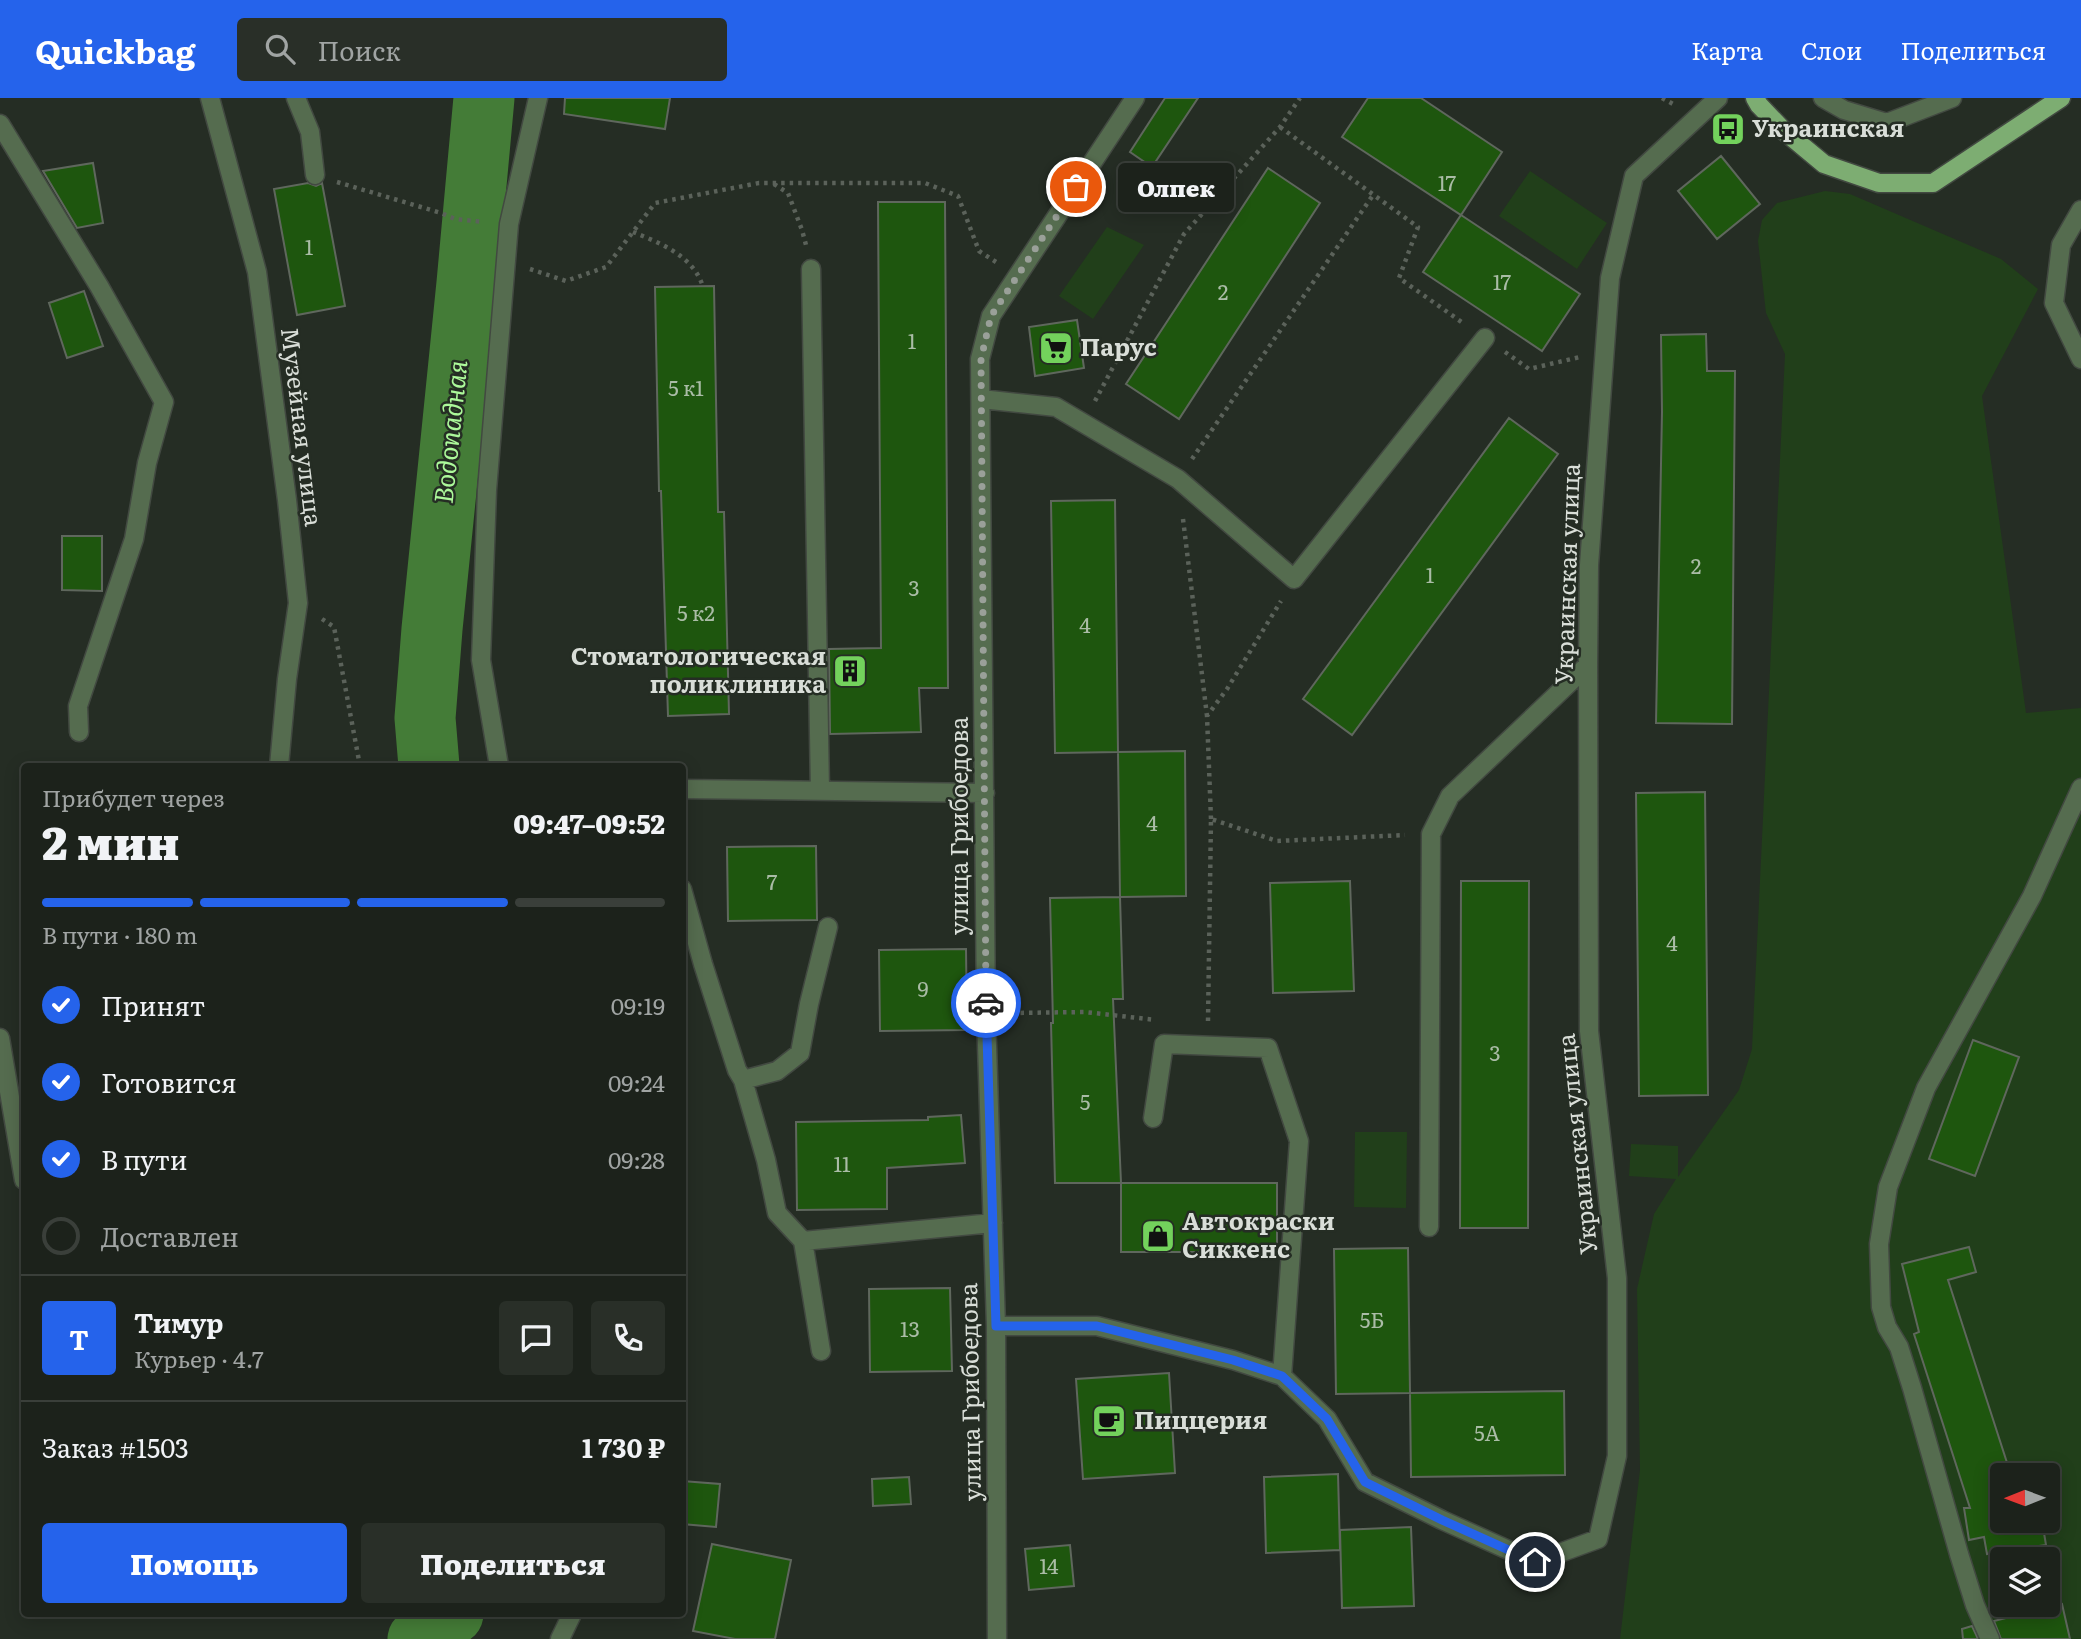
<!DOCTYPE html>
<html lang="ru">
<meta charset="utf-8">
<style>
:root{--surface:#1c221b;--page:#292f28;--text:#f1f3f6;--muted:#a0a4a3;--line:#3a3f3a;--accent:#2563eb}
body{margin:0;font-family:Literata,serif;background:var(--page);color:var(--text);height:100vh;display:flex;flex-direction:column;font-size:26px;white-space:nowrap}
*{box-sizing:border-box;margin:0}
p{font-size:23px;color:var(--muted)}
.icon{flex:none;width:38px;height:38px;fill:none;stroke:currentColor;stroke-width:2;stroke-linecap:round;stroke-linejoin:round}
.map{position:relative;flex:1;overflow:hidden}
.sheet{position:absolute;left:21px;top:665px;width:665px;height:854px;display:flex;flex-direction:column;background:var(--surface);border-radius:7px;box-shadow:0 4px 18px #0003,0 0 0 2px var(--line)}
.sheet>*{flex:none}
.needle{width:46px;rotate:269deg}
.buttons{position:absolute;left:1990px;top:1365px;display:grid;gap:14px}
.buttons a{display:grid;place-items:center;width:70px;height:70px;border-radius:7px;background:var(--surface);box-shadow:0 4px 18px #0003,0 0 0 2px var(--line);font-size:35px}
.pin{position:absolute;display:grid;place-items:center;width:60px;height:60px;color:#fff;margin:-30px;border:4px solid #fff;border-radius:50%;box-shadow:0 2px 7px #0007}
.courier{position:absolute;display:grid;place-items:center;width:70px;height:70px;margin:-35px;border:5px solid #2563eb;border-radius:50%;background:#fff;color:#222;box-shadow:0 2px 9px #0007}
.bubble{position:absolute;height:49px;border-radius:7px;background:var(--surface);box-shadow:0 4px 18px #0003,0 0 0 2px var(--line);font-size:23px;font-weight:800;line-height:49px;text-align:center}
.summary em{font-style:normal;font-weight:800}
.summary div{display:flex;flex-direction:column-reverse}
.summary{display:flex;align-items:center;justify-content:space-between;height:119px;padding:0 21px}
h1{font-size:46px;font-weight:800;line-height:52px}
.bar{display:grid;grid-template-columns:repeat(4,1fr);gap:10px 7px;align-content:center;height:84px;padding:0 21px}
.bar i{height:9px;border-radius:5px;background:var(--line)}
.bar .on{background:var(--accent)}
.bar p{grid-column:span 4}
.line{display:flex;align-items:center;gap:18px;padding:0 21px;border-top:2px solid var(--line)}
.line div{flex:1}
.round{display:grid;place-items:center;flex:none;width:74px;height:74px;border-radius:7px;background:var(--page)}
ol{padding:0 21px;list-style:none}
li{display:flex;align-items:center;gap:21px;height:77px}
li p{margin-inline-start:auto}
li .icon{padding:7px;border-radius:50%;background:var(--accent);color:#fff;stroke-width:4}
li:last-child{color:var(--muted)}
li i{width:38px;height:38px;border:4px solid var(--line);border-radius:50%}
.button{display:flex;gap:14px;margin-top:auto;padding:14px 21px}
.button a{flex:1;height:80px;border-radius:7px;background:var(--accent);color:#fff;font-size:28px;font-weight:800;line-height:80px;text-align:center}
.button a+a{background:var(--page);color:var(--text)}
header{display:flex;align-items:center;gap:42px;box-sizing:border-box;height:98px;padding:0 35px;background:var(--accent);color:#fff}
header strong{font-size:33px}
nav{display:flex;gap:38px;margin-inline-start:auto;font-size:24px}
.search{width:490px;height:63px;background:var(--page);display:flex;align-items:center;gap:18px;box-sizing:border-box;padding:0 24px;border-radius:7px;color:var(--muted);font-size:26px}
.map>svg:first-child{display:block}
</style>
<header>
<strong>Quickbag</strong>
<div class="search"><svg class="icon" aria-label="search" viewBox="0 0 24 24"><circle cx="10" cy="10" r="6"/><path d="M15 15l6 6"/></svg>Поиск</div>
<nav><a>Карта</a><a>Слои</a><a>Поделиться</a></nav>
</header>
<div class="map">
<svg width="2081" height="1541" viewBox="0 0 2081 1541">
<rect width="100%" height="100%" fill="#252d24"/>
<path fill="#213f1a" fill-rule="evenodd" d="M1530,73L1607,125L1577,171L1499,118Z
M1825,93L1850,96L2001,161L2038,191L1982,298L2026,615L2081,610V1541H2070L2062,1507L1996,1523L2001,1541H1620L1640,1372L1637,1191L1654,1116L1676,1081L1629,1078L1631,1046L1678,1048V1079L1739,992L1752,951L1785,256L1766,215L1758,143L1762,122L1777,105ZM1973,942L2019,959L1974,1078L1929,1061ZM1969,1149L1976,1174L1908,1192L1902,1166ZM1960,1222L2010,1374L1964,1389ZM2002,1377H2048V1423H2042L2046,1447L1987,1456L1984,1439L1969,1441L1964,1411L2002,1404ZM2002,1461H2048V1507H2002Z
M1107,129L1144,147L1093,221L1059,198Z
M1355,1034H1407L1406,1110L1354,1109Z"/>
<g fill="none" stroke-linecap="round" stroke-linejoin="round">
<path stroke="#447c37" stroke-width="61" d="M429,668L425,620L432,531L467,185L484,0
M418,1541L453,1516"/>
</g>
<path fill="#1e560e" stroke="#5f675d" stroke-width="2" d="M565,0H670L665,31L564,16Z
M1165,0H1198L1152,69L1130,54Z
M1368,0H1421L1502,54L1461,117L1342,39Z
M1721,58L1760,106L1717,141L1678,93Z
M93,65L103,125L77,130L43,73Z
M1268,70L1320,105L1179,321L1126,286Z
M308,85L316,88L322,85L345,208L297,217L274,91Z
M878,104H945L948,590H919L921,634L830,636L829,551L881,550Z
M1461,117L1580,196L1542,253L1423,174Z
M714,188L718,414H724L729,616L668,618L661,393H659L655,189Z
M84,193L103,248L67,260L49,205Z
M1077,222L1084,270L1035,278L1029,229Z
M1706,236L1707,273H1735L1732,626L1656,625L1662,314L1661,237Z
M1509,320L1558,356L1352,637L1303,601Z
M1115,402L1118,654L1055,655L1051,403Z
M62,438H102V493L62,492Z
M1185,653L1186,798L1120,799L1118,654Z
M1705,694L1708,997L1639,998L1636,695Z
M816,748L817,822L728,823L727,749Z
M1350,783L1354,893L1273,895L1270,785Z
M1461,783H1529L1528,1130H1460Z
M1120,799L1123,901H1113L1121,1085H1055L1051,925H1053L1050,800Z
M966,851L967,932L880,933L879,852Z
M1973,942L2019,959L1975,1078L1929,1061Z
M961,1017L965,1065L887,1070V1111L797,1112L796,1024L928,1022V1019Z
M1121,1085H1277V1154H1121Z
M1969,1149L1976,1174L1948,1182L2010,1374L2002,1377V1423H2042L2046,1447L1987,1456L1984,1439L1969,1442L1964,1410H1970L1914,1236L1919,1234L1902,1166Z
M1408,1150L1410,1295L1336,1296L1334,1151Z
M950,1190L952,1273L870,1274L869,1191Z
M1169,1275L1175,1375L1083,1381L1076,1281Z
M1564,1293L1565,1377L1411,1379L1410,1295Z
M1338,1376L1340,1452L1266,1455L1264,1379Z
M909,1379L911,1406L873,1408L872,1381Z
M682,1383L720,1386L716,1429L682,1426Z
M1411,1429L1414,1508L1342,1510L1340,1432Z
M712,1446L791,1462L775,1541H735L693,1533Z
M1070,1447L1074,1488L1029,1492L1025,1451Z
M2062,1506L2070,1541H2001L1994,1523Z
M1972,1528L1978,1541H1963L1962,1531Z"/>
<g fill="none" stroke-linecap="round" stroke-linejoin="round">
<g stroke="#424941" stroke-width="21">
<path id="minor" d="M210,0L257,174L287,402L298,505L287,581L279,668
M296,0L310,34L315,77
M1823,0L1844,12L1887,25L1952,0
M0,26L99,188L164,304L147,365L134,441L78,608L79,634
M2081,112L2061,147L2054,205L2081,261
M811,171L820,693
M981,301L1056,309L1178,381L1294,481L1485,240
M499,668L481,562L487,392L509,126L538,0
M682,691L985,695
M682,791L703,866L737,972L743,982L766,1062L777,1115L803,1143L821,1253
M0,940L24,1082
M743,982L777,973L800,955L809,906L828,829
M1153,1020L1164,946L1268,950L1299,1043L1282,1278
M1429,1129L1431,736L1450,698L1588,567
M803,1143L993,1125
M996,1228H1097L1233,1262L1282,1278L1327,1321L1365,1384L1442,1422L1535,1464L1598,1441L1617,1358V1180L1589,933L1588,567L1589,467L1610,180L1634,78L1718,0
M560,1541L572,1516
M997,1541L996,1228L986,916L980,261L991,218L1135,0
M1990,1541L1975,1507L1959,1456L1912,1290L1899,1249L1887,1229L1881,1209L1879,1146L1888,1089L1926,990L2032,798L2081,690"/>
</g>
<g stroke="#424941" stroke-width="21">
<path id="major" d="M1755,0L1759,7L1783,32L1824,66L1879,85H1933L2061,0"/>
</g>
<path stroke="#5b625a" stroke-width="4.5" stroke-dasharray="3.5 5" stroke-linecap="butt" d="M1662,0L1673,6
M1280,29L1418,129L1399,180L1463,225
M337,84L441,115L455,121L484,124
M774,86L788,95L802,132L806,147
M633,134C660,145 694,158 703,189
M530,171L566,183L606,169L655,105L759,85H925L958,98L979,153L996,164
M1505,254L1529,271L1580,259
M1095,303L1184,136L1280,29L1300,0
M1192,361L1373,97
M1183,421L1207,618
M322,521L334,529L360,668
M1211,721L1207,618L1227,591L1281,503
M1012,915L1085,914L1156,922
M1208,923L1211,721L1277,743L1405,737"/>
<use href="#minor" stroke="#556c4f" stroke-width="18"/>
<use href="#major" stroke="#7dad72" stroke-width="18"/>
</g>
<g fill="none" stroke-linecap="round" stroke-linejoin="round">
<path stroke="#9aa099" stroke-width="7" stroke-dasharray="0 12.6" d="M986,905L981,261L991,218L1076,89"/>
<path stroke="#2563eb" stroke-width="9" d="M986,905L996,1228H1097L1233,1262L1282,1278L1327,1321L1365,1384L1442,1422L1535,1464"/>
</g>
<defs>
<g id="bus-square" transform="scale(1.75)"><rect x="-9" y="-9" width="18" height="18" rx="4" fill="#73d25c" stroke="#252d24"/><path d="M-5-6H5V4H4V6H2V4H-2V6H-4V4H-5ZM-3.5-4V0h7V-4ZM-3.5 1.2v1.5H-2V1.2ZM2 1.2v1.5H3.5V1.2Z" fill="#111"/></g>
<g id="supermarket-square" transform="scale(1.75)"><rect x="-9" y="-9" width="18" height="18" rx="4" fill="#73d25c" stroke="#252d24"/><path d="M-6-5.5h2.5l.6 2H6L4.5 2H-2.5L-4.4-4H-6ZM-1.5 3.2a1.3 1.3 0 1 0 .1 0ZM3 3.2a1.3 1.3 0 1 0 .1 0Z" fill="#111"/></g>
<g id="building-square" transform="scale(1.75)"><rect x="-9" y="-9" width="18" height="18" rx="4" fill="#73d25c" stroke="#252d24"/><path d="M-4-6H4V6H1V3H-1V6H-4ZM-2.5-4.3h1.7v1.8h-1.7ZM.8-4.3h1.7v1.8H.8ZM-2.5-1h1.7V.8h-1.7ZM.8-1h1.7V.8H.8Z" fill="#111"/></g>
<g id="shop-square" transform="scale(1.75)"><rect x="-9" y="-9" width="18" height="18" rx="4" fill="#73d25c" stroke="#252d24"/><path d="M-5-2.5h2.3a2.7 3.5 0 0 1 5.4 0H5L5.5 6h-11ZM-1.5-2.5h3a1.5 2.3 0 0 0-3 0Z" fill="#111"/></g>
<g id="cafe-square" transform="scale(1.75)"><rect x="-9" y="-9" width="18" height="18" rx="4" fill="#73d25c" stroke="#252d24"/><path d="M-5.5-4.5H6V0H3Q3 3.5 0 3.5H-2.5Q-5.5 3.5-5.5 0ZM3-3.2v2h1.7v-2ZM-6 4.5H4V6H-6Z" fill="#111"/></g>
</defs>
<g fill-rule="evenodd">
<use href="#bus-square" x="1728" y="31"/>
<use href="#supermarket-square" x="1056" y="250"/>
<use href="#building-square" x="850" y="573"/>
<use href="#shop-square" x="1158" y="1138"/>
<use href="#cafe-square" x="1109" y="1323"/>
</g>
<g text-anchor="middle" stroke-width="5" stroke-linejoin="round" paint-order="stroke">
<g font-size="21" fill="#aabca6">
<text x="1447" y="93">17</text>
<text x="309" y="157">1</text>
<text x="1502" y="192">17</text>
<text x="1223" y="202">2</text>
<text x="912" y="251">1</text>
<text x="686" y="298">5 к1</text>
<text x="1696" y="476">2</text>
<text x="1430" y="485">1</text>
<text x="914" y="498">3</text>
<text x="696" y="523">5 к2</text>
<text x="1085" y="535">4</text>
<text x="1152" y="733">4</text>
<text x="772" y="792">7</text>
<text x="1672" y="853">4</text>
<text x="923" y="899">9</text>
<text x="1495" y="963">3</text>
<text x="1085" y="1012">5</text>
<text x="842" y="1074">11</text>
<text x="1372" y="1230">5Б</text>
<text x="910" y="1239">13</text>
<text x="1487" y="1343">5А</text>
<text x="1049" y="1476">14</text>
</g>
<g font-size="24" font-weight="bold" fill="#d9ded8" stroke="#252d24" text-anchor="start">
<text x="1752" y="39">Украинская</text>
<text x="1080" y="258">Парус</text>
<text x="826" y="567" text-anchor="end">Стоматологическая<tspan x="826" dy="28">поликлиника</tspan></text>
<text x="1182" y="1132">Автокраски<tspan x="1182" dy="28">Сиккенс</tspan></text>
<text x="1134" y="1331">Пиццерия</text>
</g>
<g font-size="24" fill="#d9ded8" stroke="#252d24">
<text transform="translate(301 329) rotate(83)" y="8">Музейная улица</text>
<text transform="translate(1568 476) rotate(-88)" y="8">Украинская улица</text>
<text transform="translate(960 728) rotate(-90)" y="8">улица Грибоедова</text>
<text transform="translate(1578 1046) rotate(-96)" y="8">Украинская улица</text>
<text transform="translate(971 1294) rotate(-91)" y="8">улица Грибоедова</text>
</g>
<g font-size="26" font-style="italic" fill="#acf99a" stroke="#252d24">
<text transform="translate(451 334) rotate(-84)" y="9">Водопадная</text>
</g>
</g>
</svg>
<div class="buttons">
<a><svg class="needle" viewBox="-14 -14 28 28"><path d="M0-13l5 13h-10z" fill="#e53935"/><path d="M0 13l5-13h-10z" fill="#a0a4a3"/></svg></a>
<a><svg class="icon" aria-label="layers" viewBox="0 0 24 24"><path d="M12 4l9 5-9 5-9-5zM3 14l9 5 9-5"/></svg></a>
</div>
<div class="pin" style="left:1076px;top:89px;background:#ea580c"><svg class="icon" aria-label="bag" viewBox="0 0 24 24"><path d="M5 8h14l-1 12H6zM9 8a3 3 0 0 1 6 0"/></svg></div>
<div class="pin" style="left:1535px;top:1464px;background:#1f2937"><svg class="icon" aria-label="home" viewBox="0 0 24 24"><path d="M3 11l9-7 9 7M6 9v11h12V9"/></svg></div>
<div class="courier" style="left:986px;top:905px"><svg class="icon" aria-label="car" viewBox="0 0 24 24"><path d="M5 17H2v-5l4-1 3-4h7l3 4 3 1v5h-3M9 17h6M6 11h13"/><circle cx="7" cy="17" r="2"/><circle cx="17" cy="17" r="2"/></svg></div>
<div class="bubble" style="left:1118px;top:65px;width:116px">Олпек</div>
<section class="sheet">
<div class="summary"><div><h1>2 мин</h1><p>Прибудет через</p></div><em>09:47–09:52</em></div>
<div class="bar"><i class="on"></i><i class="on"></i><i class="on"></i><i></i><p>В пути · 180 m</p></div>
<ol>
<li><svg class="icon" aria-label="check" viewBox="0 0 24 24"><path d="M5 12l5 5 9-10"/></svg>Принят<p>09:19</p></li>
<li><svg class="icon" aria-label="check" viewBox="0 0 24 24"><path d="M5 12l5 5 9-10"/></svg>Готовится<p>09:24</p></li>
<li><svg class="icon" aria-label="check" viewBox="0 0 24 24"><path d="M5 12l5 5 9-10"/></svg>В пути<p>09:28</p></li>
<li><i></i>Доставлен</li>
</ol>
<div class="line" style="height:126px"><b class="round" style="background:var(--accent);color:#fff">Т</b><div><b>Тимур</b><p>Курьер · 4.7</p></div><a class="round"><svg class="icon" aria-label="chat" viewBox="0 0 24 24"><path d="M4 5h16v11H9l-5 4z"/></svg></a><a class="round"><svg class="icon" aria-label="phone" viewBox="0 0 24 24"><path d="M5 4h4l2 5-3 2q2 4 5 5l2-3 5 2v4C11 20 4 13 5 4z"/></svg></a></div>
<div class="line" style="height:91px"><div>Заказ #1503</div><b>1 730 ₽</b></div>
<div class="button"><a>Помощь</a><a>Поделиться</a></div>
</section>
</div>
